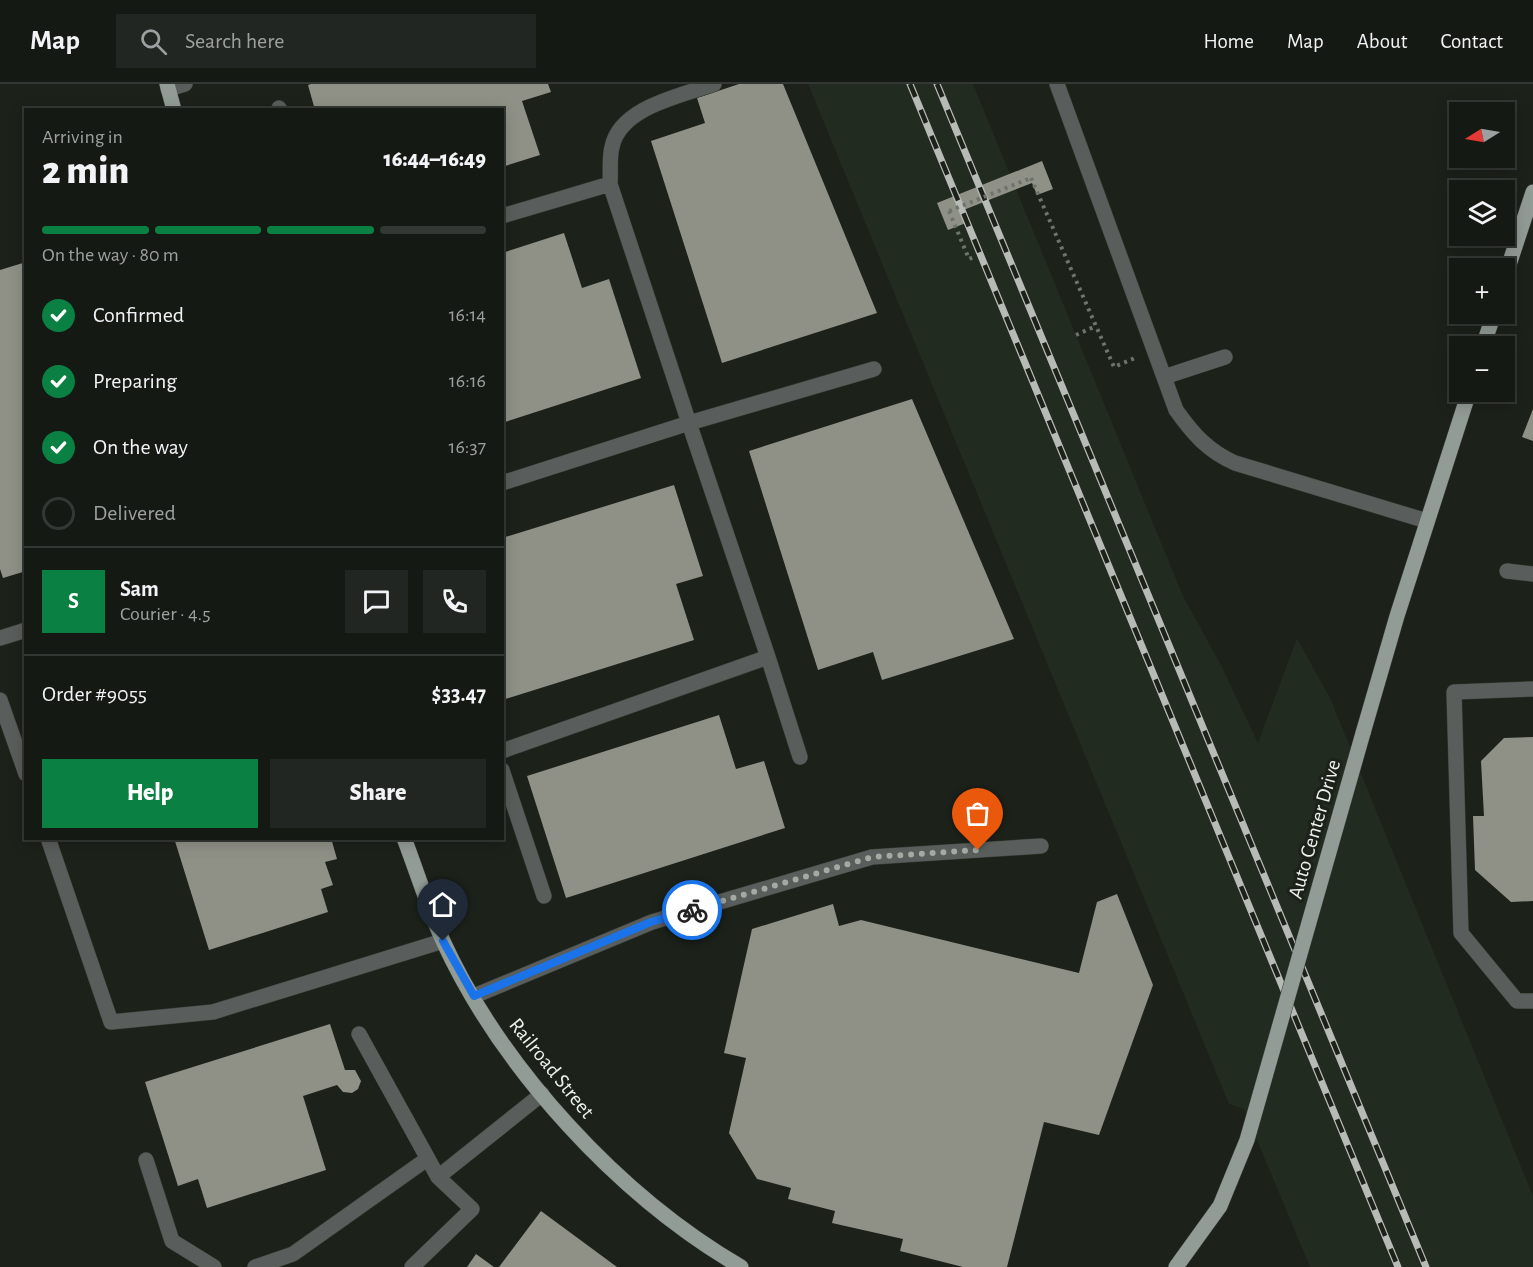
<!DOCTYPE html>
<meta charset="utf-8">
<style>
:root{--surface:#151914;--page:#222622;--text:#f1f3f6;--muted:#9da0a0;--line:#343834;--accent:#0b8043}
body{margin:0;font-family:"Alegreya Sans",sans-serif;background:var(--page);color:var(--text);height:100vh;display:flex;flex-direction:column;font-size:22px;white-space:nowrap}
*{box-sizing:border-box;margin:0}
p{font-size:20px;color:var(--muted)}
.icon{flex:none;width:33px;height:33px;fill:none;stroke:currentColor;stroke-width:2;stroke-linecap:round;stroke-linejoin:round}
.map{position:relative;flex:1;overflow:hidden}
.sheet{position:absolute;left:24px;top:24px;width:480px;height:732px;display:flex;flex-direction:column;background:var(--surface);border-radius:0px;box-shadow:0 3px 15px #0003,0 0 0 2px var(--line)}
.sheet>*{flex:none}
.needle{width:39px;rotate:259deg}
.tools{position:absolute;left:1449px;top:18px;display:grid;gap:12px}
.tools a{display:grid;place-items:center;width:66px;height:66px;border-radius:0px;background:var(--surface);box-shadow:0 3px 15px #0003,0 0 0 2px var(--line);font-size:30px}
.pin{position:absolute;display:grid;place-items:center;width:51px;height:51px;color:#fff;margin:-62px -26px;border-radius:50% 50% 50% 0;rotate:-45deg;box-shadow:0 0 6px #0007}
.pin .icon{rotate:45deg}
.courier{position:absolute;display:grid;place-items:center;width:60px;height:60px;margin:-30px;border:4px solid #1a73e8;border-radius:50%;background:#fff;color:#222;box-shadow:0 2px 8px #0007}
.overview em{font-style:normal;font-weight:800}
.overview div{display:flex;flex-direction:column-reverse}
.overview{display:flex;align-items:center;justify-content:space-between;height:102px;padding:0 18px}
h1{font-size:39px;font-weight:800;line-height:45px}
.bar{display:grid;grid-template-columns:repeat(4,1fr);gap:9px 6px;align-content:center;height:72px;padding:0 18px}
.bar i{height:8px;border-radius:4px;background:var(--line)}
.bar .active{background:var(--accent)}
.bar p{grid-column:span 4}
.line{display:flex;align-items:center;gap:15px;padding:0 18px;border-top:2px solid var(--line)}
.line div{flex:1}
.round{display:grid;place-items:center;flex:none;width:63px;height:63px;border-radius:0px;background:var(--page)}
ol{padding:0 18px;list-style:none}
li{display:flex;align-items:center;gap:18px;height:66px}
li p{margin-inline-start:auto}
li .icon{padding:6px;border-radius:50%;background:var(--accent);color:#fff;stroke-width:4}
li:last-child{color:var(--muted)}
li i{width:33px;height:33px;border:3px solid var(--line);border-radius:50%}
.action{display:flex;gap:12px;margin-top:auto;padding:12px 18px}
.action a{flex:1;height:69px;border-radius:0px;background:var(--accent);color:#fff;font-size:24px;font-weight:800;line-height:69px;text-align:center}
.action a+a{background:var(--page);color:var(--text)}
header{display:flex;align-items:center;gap:36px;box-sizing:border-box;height:84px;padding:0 30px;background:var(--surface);border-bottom:2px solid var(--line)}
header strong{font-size:28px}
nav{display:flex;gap:33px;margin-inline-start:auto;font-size:21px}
.search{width:420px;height:54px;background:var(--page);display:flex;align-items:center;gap:15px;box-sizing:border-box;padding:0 21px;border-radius:0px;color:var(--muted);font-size:22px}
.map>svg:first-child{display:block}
</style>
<header>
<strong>Map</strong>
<div class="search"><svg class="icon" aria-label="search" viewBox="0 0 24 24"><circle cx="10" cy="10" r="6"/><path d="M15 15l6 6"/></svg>Search here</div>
<nav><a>Home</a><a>Map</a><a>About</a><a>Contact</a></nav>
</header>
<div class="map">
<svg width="1533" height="1183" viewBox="0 0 1533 1183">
<rect width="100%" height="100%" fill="#1c211a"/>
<path fill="#222b1f" d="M808,0H973L1183,512L1221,581L1258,659L1297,554L1331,616L1533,1112V1183H1310L1244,1025L1229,1020Z"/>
<path fill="#909186" d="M311,0H548L551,8L522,17L540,71L502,83V26H315L308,1Z
M739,0H783L877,229L722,279L651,57L705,39L697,14Z
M1042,77L1053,105L1037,111L1032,99L961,127L966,139L948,146L937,119Z
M564,149L582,204L609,195L641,294L502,339V169Z
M26,178V487L3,494L0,485V186Z
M912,315L1014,555L882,596L873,568L818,586L749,367Z
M1533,325V357L1522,353Z
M674,401L703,492L676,500L694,556L502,616V454Z
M719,631L736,685L764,677L785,744L566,814L527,692Z
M1533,653V817L1511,818L1475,786L1473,732H1484L1481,677L1504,654Z
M174,754H331L337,775L325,778L333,801L321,805L328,828L209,866Z
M1117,810L1153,901L1099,1051L1044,1038L1007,1183H963L900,1167L903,1155L832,1139L835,1127L788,1115L791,1104L757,1095L729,1049L746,974L724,969L752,845L833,820L839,842L861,836L1079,889L1097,818Z
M330,940L345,986H355L361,997L358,1005L352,1009L343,1008L337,1001L303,1012L326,1086L207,1124L198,1095L178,1102L145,998Z
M541,1127L617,1183H499Z
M476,1170L494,1183H467Z"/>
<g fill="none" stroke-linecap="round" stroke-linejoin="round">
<g stroke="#393e38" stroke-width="16">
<path id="minor" d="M1057,0L1176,326C1193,350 1208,367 1235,379L1427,437
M168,5L185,0
M279,24L280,26
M610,100C611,88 609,74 612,63C620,23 681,12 714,0
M502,132L610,100L689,339L502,399
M1164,293L1225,273
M1507,487L1533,490
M0,554L26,546
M768,573L800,673
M1533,605L1454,608L1461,849L1517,917H1533
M0,616L26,690
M502,667L768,573L689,339L874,285
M502,686L544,812
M48,754L111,938L213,928L443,857
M474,912L652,838L872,773L1041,762
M359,950L438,1093L472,1125L412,1183
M146,1076L172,1157L214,1183
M438,1093L542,1010
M255,1183L293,1170L427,1075"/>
</g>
<g stroke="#393e38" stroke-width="16">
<path id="major" d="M167,0L174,26
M1504,196L1533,108
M1483,262L1494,230
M1363,649L1397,532L1469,308
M404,754C417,788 428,824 443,857C502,985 619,1112 741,1183
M1176,1183L1220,1122"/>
</g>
<path stroke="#6e736d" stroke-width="4" stroke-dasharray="3 4.5" stroke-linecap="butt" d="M1031,94L1114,283L1135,274
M949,127L969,175L976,172
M1076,251L1096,242"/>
<use href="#minor" stroke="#595d5b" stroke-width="15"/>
<use href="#major" stroke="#929c97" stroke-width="15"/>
<g stroke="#b7bbb5" stroke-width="7">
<path id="rail" d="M910,0L1398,1183
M937,0L1426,1183"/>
</g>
<use href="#rail" stroke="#1c211a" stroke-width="4.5" stroke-dasharray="14" stroke-linecap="butt"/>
<g stroke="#393e38" stroke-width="16" stroke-linecap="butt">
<path id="major-bridge" d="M1220,1122L1247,1056L1363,649"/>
</g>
<path stroke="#6e736d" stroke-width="4" stroke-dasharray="3 4.5" stroke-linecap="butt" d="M949,127L1031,94"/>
<use href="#major-bridge" stroke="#929c97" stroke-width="15"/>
</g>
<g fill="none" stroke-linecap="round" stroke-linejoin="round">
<path stroke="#a4a9a3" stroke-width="6" stroke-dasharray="0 10.8" d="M692,826L872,773L978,766"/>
<path stroke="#1a73e8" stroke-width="8" d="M443,857L474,912L651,838L692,826"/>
</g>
<g text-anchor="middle" stroke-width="6" stroke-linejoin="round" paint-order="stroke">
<g font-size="21" fill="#eef2ed" stroke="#1c211a">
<text transform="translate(1314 745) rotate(-74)" y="7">Auto Center Drive</text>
<text transform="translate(552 984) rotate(51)" y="7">Railroad Street</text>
</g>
</g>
</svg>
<div class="tools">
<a><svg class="needle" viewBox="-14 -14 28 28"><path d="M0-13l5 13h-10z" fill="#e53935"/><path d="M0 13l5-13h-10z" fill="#9da0a0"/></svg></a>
<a><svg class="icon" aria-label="layers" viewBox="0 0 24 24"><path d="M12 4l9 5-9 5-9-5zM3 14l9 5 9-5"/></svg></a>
<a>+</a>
<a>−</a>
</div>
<div class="pin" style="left:978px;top:766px;background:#ea580c"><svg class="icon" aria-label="bag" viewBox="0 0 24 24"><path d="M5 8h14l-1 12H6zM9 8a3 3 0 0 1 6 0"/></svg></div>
<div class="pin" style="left:443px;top:857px;background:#1f2937"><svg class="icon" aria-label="home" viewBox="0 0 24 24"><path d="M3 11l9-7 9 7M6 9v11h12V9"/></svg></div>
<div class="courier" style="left:692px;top:826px"><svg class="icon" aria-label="bike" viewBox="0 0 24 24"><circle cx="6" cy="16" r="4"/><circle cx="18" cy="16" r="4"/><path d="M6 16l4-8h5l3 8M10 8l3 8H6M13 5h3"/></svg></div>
<section class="sheet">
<div class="overview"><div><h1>2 min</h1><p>Arriving in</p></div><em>16:44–16:49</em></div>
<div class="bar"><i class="active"></i><i class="active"></i><i class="active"></i><i></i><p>On the way · 80 m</p></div>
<ol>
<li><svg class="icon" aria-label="check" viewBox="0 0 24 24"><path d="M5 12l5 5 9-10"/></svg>Confirmed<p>16:14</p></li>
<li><svg class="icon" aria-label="check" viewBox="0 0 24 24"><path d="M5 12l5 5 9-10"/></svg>Preparing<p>16:16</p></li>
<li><svg class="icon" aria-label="check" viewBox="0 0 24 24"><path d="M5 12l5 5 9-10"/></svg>On the way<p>16:37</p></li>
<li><i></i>Delivered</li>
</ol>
<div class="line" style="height:108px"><b class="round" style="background:var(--accent);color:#fff">S</b><div><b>Sam</b><p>Courier · 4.5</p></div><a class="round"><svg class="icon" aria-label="chat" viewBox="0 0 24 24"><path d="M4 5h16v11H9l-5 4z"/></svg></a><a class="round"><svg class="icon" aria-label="phone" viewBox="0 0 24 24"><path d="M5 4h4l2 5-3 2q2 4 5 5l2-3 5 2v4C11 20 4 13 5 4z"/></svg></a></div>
<div class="line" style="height:78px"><div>Order #9055</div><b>$33.47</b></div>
<div class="action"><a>Help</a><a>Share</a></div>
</section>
</div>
